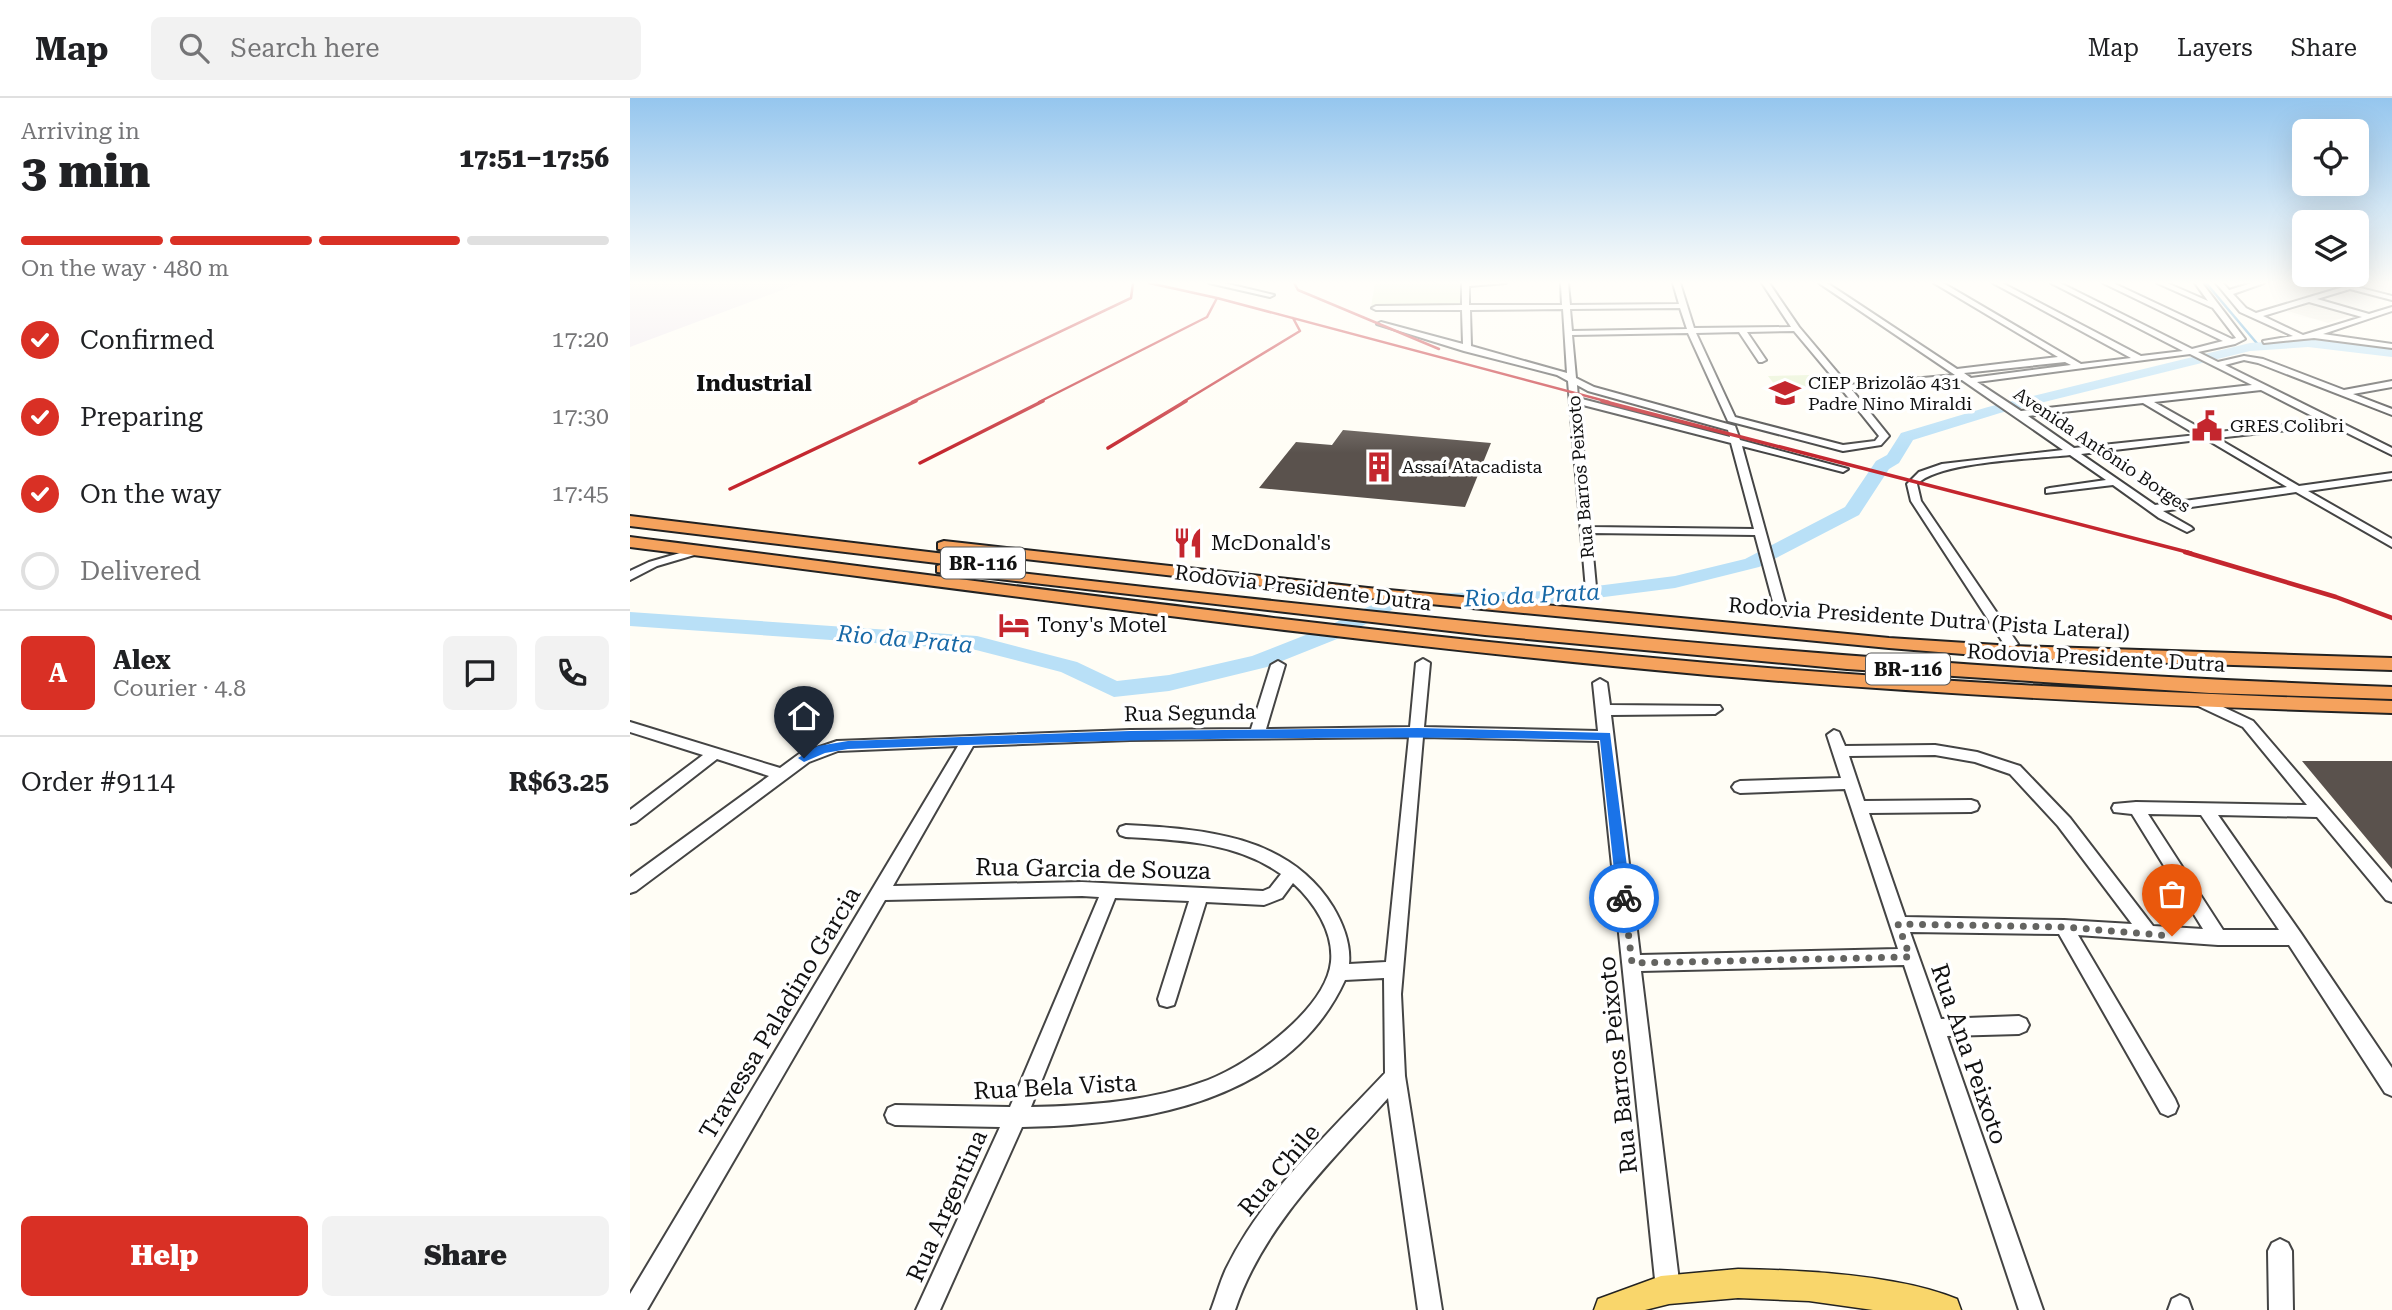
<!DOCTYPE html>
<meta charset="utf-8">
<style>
:root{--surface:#fff;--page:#f2f2f2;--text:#202124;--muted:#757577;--line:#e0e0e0;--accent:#d93025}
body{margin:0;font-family:"Roboto Serif",serif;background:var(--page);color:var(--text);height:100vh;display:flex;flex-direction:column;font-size:26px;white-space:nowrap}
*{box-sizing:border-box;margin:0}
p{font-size:23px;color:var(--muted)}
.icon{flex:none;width:38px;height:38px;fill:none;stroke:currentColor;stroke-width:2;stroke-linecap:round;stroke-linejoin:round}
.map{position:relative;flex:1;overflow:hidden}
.side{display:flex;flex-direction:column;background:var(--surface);width:630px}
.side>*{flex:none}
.controls{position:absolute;left:1662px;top:21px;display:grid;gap:14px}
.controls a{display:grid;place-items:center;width:77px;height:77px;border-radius:10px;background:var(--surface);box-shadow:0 7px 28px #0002;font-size:35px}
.pin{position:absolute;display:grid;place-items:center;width:60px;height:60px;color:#fff;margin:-72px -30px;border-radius:50% 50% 50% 0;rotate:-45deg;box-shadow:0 0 7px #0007}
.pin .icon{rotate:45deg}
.courier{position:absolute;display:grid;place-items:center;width:70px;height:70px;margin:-35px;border:5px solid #1a73e8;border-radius:50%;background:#fff;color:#222;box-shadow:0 2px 9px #0007}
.overview em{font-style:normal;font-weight:800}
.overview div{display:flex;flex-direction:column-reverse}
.overview{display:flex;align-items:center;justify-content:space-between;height:119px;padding:0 21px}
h1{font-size:46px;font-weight:800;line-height:52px}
.bar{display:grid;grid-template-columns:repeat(4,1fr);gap:10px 7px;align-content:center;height:84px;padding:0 21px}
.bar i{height:9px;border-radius:5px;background:var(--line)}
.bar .active{background:var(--accent)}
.bar p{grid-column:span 4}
.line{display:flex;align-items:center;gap:18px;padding:0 21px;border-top:2px solid var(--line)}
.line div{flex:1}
.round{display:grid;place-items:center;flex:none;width:74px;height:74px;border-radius:10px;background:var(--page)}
ol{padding:0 21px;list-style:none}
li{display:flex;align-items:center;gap:21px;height:77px}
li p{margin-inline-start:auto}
li .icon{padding:7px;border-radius:50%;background:var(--accent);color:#fff;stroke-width:4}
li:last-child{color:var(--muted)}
li i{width:38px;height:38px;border:4px solid var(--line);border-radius:50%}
.primary-button{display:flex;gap:14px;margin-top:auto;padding:14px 21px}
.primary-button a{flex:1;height:80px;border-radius:10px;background:var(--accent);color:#fff;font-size:28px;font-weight:800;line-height:80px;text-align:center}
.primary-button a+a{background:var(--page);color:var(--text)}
header{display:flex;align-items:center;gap:42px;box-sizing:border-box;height:98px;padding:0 35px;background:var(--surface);border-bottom:2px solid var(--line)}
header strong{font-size:33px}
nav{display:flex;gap:38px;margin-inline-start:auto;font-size:24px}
.search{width:490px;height:63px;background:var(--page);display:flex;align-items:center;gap:18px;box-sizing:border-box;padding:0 24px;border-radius:10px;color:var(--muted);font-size:26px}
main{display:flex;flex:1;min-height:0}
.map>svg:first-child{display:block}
</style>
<header>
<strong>Map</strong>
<div class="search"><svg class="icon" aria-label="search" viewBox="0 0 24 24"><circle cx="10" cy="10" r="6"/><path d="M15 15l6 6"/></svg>Search here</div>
<nav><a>Map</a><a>Layers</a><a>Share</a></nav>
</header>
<main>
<section class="side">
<div class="overview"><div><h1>3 min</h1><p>Arriving in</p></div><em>17:51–17:56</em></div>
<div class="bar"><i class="active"></i><i class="active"></i><i class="active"></i><i></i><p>On the way · 480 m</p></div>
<ol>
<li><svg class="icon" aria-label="check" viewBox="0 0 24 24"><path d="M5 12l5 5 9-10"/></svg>Confirmed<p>17:20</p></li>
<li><svg class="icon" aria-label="check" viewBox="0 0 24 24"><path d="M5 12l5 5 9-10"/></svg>Preparing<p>17:30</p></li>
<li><svg class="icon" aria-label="check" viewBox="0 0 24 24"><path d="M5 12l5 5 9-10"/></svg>On the way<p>17:45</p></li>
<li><i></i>Delivered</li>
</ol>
<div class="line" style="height:126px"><b class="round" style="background:var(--accent);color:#fff">A</b><div><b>Alex</b><p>Courier · 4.8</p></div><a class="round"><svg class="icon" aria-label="chat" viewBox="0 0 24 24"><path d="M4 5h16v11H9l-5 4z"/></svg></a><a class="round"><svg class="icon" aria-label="phone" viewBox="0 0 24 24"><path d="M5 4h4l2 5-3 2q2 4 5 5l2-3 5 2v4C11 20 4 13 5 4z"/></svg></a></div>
<div class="line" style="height:91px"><div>Order #9114</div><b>R$63.25</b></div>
<div class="primary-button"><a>Help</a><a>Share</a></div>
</section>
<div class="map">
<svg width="1762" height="1212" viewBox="0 0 1762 1212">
<rect width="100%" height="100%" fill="#fffdf5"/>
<path fill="#eee6ef" d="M0,185H171L0,249Z"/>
<path fill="#e6f2cf" d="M745,185H831L832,208L741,209Z
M1180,277L1190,289L1148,291L1138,278Z"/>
<path fill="#f1ede2" d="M1682,204L1724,216L1698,225L1654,212Z"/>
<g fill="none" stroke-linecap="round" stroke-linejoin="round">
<path stroke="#3f96cf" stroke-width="2.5" d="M1576,185L1630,249"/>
<path fill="#b9e0f7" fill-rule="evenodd" d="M1678,241L1762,251V259L1678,249L1620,253L1370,315L1283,342L1269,365L1259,371L1229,417L1129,469L1045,490L927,505L769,508L712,539L637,569L539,593L484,599L431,574L346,552L0,528V514L347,538L447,564L487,583L539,577L622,558L696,529L765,496L927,493L1045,478L1115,461L1215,409L1246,363L1257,357L1271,335L1358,309L1620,245Z"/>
</g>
<path fill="#5a524d" d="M713,332L861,345L835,409L629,390L666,344L702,347Z
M1672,663H1762V771Z"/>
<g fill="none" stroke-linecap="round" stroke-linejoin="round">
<g stroke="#444" stroke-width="4">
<path id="minor" d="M579,185H594L644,197L640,199Z
M832,185H876L839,188V207H932L931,185H938L940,207L1049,206L1043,185H1050L1064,230L1161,229L1132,185H1139L1169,229L1218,287L1325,277L1189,185H1197L1327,271L1428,259L1304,185H1313L1451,266L1501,260L1363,185H1372L1511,258L1553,253L1421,185H1430L1562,251L1593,243L1473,185H1483L1602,241L1606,240L1583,210L1527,185H1537L1578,203L1565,185H1572L1615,241L1605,246L1568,254L1588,264L1614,258L1633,261L1714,292L1762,283V289L1723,296L1762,311V317L1628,265L1614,262L1595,267L1762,350V357L1701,327L1587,340L1669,388L1762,375V381L1678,393L1762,441V449L1666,394L1533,413L1561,429L1563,431L1557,434L1529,420L1483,387L1416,395V391L1420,390L1476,382L1440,357C1405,361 1310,363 1287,386L1291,403L1388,546L1381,550L1376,549L1281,403L1277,386L1289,374L1312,366L1433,352L1332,282L1222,292L1259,338L1251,347L1213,353L1098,323L1058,235L942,237L946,280L964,289L1105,328L1110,342L1218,371L1213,374L1112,348L1158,515L1156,518H1148L1146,515L1125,437L961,435L966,489L960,493L956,492L938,283L927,277L834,253L747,226L751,224L833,246L832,212H746L742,210L746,208L832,207ZM1050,210L1057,231L942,233L940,211ZM933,211L937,275L841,248L840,212ZM1164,233L1210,288V292L1213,293L1249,338L1245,343L1213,347L1105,319L1066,235L1109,234L1129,264H1132L1136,262L1117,234ZM1560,256L1622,287L1391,313L1347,284ZM1435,264L1441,267L1341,280L1334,275ZM947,287L958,293L1098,332L1100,339L948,300ZM1631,292L1692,323L1579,335L1524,304ZM1513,305L1567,337L1444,350L1398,318ZM949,306L1101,345L1124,431L960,429ZM1576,341L1657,389L1525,407L1451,356Z
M1586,185H1593L1599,192L1622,185H1634L1603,196L1616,210L1626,215L1713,189L1709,187L1711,185L1762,198V202L1720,191L1687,201L1739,216L1762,209V213L1693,236L1762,246V250L1684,240L1634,245L1633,243L1663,238L1610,214ZM1679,204L1732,219L1673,237L1633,218Z
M67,450L73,453L71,455L27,468L0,482V473L19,464Z
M793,561L800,565L794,629L968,633L963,585L970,581L977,585L980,607L1090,608L1092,611L1085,616L981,617L1010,857L1268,851L1215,691L1110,695L1105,693L1102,689L1105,685L1110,683L1211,680L1197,637L1204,632L1209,634L1215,648L1305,647L1347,654L1390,668L1440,720L1523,828L1573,831L1502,716L1484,714L1482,710L1484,706L1506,704L1677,707L1613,629L1564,606L1562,603L1569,598L1574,600L1623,623L1762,785V804L1756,802L1687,719L1588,717L1670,834L1762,970V998L1755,995L1659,847H1588L1448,837L1545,1001L1548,1008L1545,1015L1538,1018L1531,1015L1429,836L1280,834L1311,921L1389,918L1396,921L1399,927L1396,933L1389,936L1317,938L1413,1212H1389L1274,867L1011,873L1050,1191L1046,1199L1038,1203L1030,1199L1026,1191L969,643L793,639L771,896L775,978L812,1212H788L758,1000C700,1065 633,1128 605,1212H581C586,1199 590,1184 596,1171C633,1095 698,1036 755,975L754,880L715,882C659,1004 512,1027 392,1029L310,1212H286L370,1029L265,1027L258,1024L255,1017L258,1010L265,1007L380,1009L469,799L452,798L255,802L17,1212H0V1196L328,648L208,653L179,664L6,793L0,795V779L139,678L87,661L6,724L0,726V712L73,657L0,634V624L150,670L169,656L207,643L500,632L621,631L641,567L648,563L655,567L636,631L780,629L786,565ZM779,639L756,864L719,866C721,846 713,826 703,809C659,737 573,731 496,727L490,729L488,733L490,737L496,739C550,742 606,744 651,776L640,790L633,793L452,784L263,788L343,648L500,642ZM1305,657L1345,664L1380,676L1428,728L1502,826L1434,822L1275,819L1239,715L1341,714L1347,712L1349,708L1347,704L1341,702L1234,703L1219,658ZM1518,716L1571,717L1649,832H1593ZM663,785C684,804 704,834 701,864C696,911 620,966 578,982C522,1003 460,1008 401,1009L485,800L559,803L528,901L530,907L537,909L544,907L546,901L576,804L634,807L652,800Z
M1650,1141L1658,1145L1662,1153L1663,1212H1639L1638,1153L1642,1145Z
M1550,1197L1558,1201L1562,1212H1538L1542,1201Z"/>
</g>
<g stroke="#222" stroke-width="3">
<path id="major" d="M1108,1171C1172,1172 1269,1177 1327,1201L1331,1212H1243L1179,1203L1108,1200L1039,1206L1015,1212H964L968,1201L1031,1178Z"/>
</g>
<g stroke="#222" stroke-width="4">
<path id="highway" d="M0,418L332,458L340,463L332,468L0,428Z
M0,439C359,484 718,534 1078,565C1306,585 1534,595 1762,603V615C1534,608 1306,597 1078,577C718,545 359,494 0,449Z
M314,443L738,490L1259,540L1383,548L1762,560V572L1383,560L1259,550L738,500L308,451V445Z
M313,466C795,522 1277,572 1762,589V601L1580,595L1217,571L855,537L307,474V468Z"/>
</g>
<use href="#minor" fill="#fff" fill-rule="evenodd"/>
<use href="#major" fill="#f9d66b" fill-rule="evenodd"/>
<use href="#highway" fill="#f5a25d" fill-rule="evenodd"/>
<path stroke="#c4262e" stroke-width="2.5" d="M519,185L587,200L979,304
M664,185L668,192L809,251
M282,304L501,200L503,185
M409,304L577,219L587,200
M553,304L670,233L663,220"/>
<path stroke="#c4262e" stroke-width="3.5" d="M972,303L1561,455
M478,350L556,303
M290,365L413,303
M100,391L286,303"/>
<path stroke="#c4262e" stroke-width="4.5" d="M1555,454L1706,499L1762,520"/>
</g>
<linearGradient id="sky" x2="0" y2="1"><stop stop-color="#95c6ee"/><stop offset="0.52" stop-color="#fffefa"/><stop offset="1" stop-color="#fffefa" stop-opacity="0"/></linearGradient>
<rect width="1762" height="355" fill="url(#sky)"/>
<path fill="#1a73e8" d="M788,630L980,635L1001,800L999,804L994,806L987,800L970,642C719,636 469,642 218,651L195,655L174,664L168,660L188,648L218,643L500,633Z"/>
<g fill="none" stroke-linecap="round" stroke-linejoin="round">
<path stroke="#646461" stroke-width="7" stroke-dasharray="0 12.6" d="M994,800L1002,865L1280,859L1268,826L1434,829L1542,838"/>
</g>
<defs>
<g id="school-bare" transform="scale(2.415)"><path d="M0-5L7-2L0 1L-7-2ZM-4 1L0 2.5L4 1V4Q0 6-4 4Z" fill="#c4262e" stroke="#fff" stroke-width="2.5" paint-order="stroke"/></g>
<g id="civic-bare" transform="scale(2.415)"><path d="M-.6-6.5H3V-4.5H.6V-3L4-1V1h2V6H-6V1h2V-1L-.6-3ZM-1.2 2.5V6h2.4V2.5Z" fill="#c4262e" stroke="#fff" stroke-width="2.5" paint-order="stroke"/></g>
<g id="building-bare" transform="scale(2.415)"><path d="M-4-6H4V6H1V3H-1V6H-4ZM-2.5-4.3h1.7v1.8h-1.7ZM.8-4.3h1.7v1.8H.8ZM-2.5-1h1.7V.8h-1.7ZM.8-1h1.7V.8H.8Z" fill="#c4262e" stroke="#fff" stroke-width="2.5" paint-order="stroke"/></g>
<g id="restaurant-bare" transform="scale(2.415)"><path d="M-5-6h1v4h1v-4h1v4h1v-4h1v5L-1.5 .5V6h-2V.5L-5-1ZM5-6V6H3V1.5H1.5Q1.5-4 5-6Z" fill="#c4262e" stroke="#fff" stroke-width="2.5" paint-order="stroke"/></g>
<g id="hotel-bare" transform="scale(2.415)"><path d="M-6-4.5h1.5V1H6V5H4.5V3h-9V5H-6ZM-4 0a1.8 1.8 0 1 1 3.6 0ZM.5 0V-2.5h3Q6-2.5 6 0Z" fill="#c4262e" stroke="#fff" stroke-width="2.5" paint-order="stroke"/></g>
</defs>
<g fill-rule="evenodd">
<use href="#school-bare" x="1155" y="295"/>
<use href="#civic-bare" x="1577" y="328"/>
<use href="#building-bare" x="749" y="369"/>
<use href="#restaurant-bare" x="558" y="445"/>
<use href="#hotel-bare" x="384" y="527"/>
</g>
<g text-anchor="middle" stroke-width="7" stroke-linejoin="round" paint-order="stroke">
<g font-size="18" fill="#111" stroke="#fff" text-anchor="start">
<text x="1178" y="291">CIEP Brizolão 431<tspan x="1178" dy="21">Padre Nino Miraldi</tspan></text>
<text x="1600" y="334">GRES Colibri</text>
<text x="772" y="375">Assaí Atacadista</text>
</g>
<g font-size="18" fill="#111" stroke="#fff">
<text transform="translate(1472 352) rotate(34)" y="6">Avenida Antônio Borges</text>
<text transform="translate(951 379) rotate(-95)" y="6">Rua Barros Peixoto</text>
</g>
<g fill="#fff" stroke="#585858" stroke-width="2">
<rect x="311" y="449.5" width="84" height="31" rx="5"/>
<rect x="1236" y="555.5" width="84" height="31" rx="5"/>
</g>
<g font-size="19" font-weight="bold" fill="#111">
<text x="353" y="472">BR-116</text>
<text x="1278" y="578">BR-116</text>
</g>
<g font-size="21" fill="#111" stroke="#fff" text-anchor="start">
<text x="581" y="452">McDonald's</text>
<text x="407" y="534">Tony's Motel</text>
</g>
<g font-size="21" fill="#111" stroke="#fff">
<text transform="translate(673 490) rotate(7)" y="7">Rodovia Presidente Dutra</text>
<text transform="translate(1299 521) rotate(4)" y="7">Rodovia Presidente Dutra (Pista Lateral)</text>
<text transform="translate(1466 560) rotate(3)" y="7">Rodovia Presidente Dutra</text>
<text transform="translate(560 615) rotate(-1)" y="7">Rua Segunda</text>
</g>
<g font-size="23" font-weight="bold" fill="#111" stroke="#fff">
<text x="124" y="293">Industrial</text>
</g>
<g font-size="23" font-style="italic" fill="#1768a6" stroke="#fff">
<text transform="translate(902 497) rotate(-3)" y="8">Rio da Prata</text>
<text transform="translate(275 541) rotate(5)" y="8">Rio da Prata</text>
</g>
<g font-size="24" fill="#111" stroke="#fff">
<text transform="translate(463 771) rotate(1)" y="8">Rua Garcia de Souza</text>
<text transform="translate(150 915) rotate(-59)" y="8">Travessa Paladino Garcia</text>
<text transform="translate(1339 956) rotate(71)" y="8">Rua Ana Peixoto</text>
<text transform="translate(988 967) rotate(-96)" y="8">Rua Barros Peixoto</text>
<text transform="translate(425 989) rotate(-3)" y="8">Rua Bela Vista</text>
<text transform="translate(649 1072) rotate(-50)" y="8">Rua Chile</text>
<text transform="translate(317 1108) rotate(-66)" y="8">Rua Argentina</text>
</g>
</g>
</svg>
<div class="controls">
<a><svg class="icon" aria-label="locate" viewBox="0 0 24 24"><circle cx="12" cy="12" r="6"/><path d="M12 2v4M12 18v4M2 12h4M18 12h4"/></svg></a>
<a><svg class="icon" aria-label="layers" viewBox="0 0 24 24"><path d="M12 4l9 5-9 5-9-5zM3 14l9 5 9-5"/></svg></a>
</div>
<div class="pin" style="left:1542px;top:838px;background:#ea580c"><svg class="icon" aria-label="bag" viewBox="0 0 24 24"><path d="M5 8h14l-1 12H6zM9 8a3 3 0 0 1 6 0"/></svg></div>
<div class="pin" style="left:174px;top:660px;background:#1f2937"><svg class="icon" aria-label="home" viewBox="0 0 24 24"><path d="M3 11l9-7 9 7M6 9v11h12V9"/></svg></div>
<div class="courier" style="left:994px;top:800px"><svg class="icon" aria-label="bike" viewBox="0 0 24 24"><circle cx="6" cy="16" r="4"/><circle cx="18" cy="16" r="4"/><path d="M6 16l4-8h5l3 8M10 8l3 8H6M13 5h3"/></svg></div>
</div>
</main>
